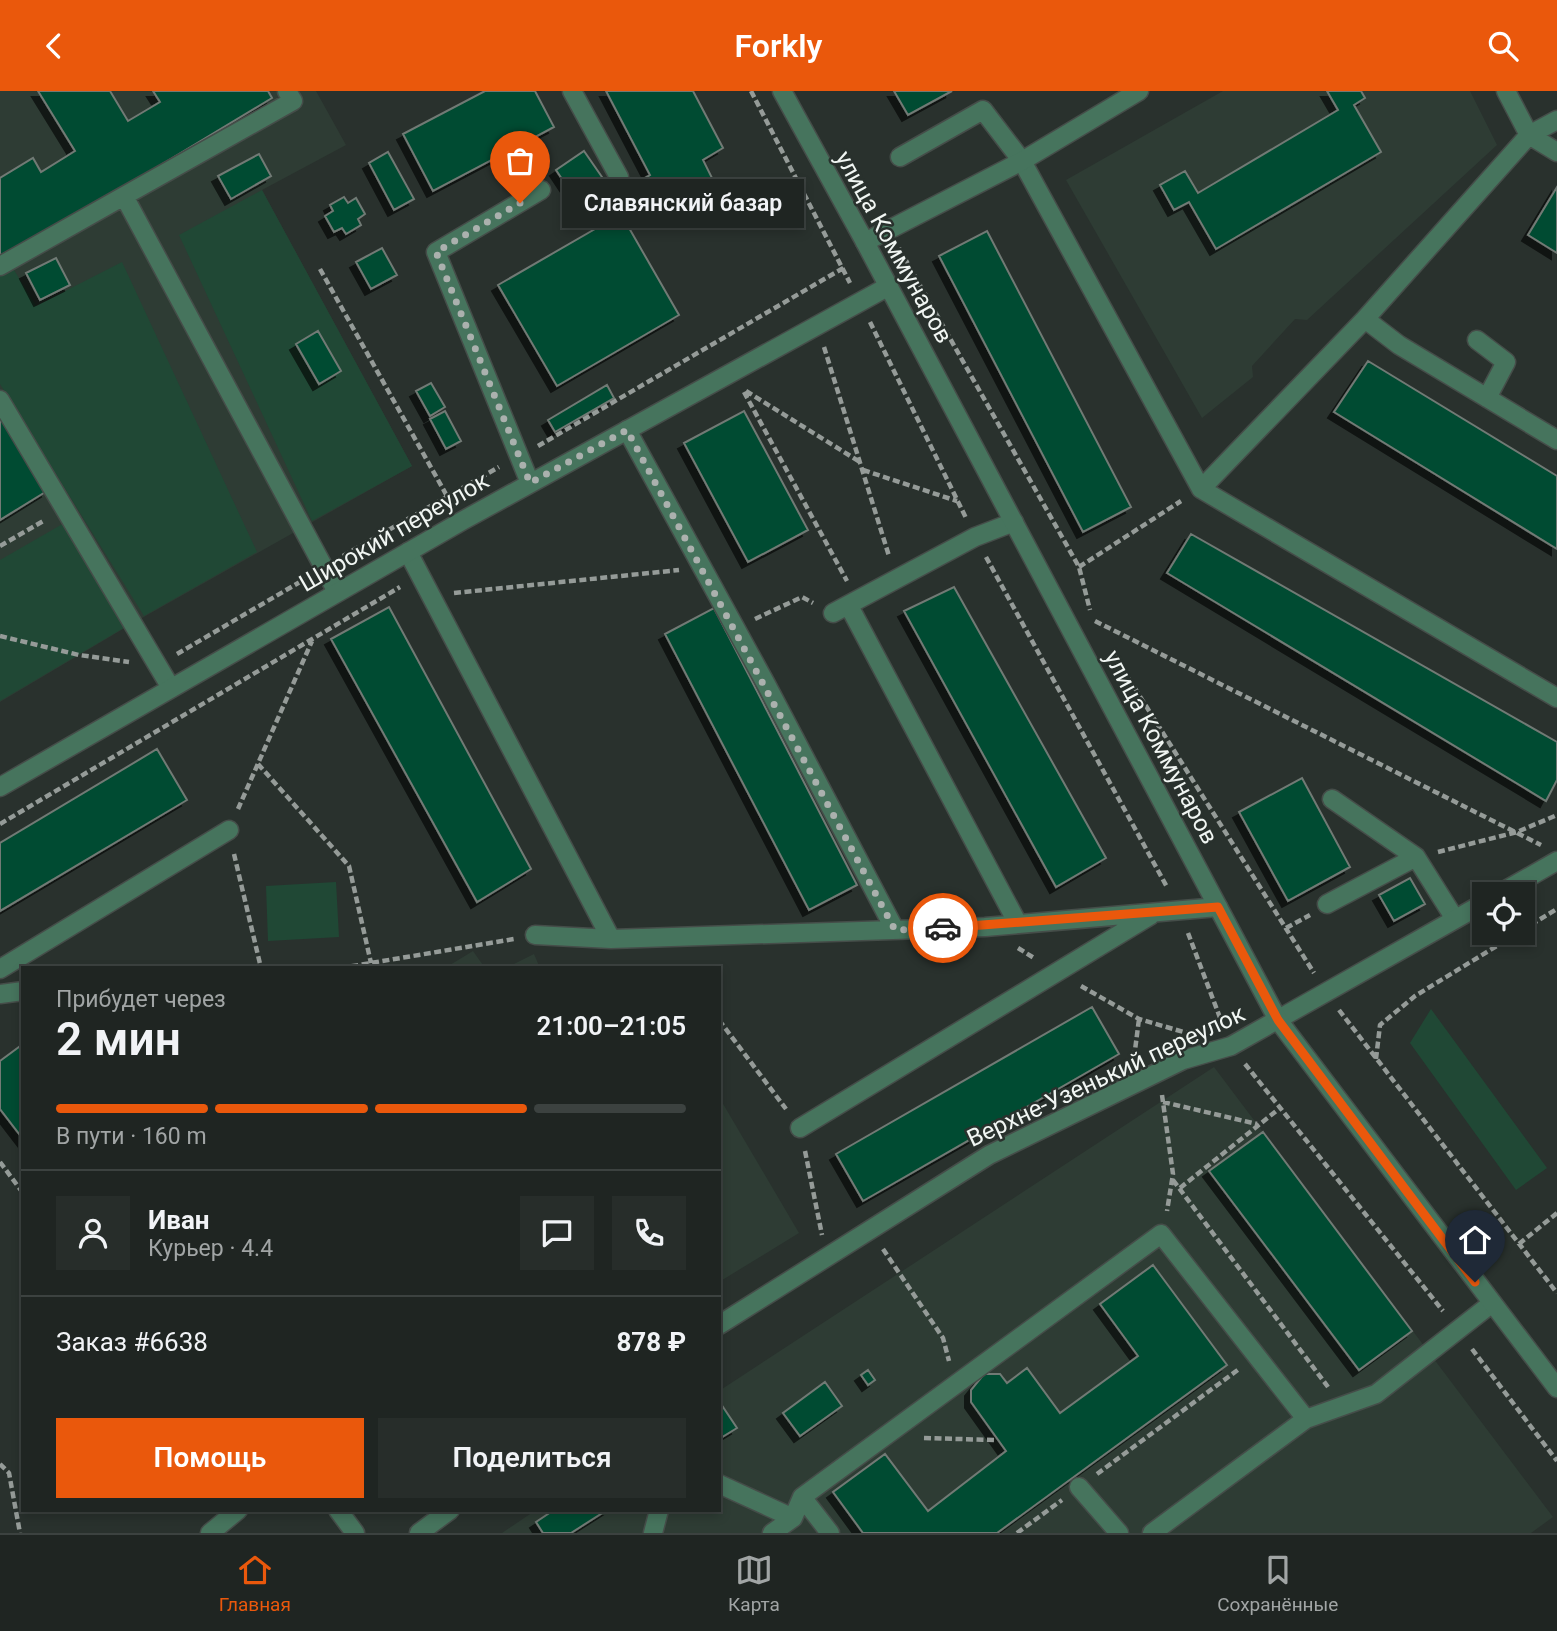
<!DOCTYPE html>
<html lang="ru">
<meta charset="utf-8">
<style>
:root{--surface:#1f2522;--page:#272d2a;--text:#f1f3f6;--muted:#a1a5a5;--line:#3c4240;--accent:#ea580c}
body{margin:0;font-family:Roboto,sans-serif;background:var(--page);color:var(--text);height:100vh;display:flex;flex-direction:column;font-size:26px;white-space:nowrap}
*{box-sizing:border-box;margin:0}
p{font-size:23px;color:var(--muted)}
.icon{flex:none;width:38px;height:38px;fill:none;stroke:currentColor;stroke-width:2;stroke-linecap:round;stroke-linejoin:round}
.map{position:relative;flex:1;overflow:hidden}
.sheet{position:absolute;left:21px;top:875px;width:700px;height:546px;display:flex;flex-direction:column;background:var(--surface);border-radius:0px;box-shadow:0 4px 10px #0003,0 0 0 2px var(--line)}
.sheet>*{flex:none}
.fabs{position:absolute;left:1472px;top:791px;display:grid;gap:14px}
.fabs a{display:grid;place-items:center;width:63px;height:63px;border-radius:0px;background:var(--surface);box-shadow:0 4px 10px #0003,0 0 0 2px var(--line);font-size:35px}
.pin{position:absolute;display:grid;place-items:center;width:60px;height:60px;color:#fff;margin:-72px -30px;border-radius:50% 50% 50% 0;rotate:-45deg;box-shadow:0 0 7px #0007}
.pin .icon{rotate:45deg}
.courier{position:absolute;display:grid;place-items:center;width:70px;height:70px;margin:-35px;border:5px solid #ea580c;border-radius:50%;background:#fff;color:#222;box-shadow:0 2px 9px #0007}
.bubble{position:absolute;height:49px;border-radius:0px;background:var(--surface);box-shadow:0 4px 10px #0003,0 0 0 2px var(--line);font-size:23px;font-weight:600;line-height:49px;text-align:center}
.overview em{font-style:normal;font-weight:600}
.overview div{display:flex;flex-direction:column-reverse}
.overview{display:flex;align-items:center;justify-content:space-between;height:119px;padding:0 35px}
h1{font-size:46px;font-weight:600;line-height:52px}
.bar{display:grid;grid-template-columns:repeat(4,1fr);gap:10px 7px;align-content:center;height:84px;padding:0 35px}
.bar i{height:9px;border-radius:5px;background:var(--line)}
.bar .current{background:var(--accent)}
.bar p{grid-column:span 4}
.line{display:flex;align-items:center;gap:18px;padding:0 35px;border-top:2px solid var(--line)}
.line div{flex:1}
.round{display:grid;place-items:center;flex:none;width:74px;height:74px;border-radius:0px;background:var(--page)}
.action{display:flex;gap:14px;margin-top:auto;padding:14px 35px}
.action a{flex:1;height:80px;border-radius:0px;background:var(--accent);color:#fff;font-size:28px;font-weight:600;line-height:80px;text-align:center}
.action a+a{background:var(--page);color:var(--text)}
header{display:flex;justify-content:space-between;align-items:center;height:91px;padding:0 35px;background:var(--accent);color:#fff;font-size:32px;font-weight:600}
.tabs{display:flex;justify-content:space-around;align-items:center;height:98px;border-top:2px solid var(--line);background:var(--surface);font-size:19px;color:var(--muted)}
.tabs a{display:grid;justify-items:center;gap:4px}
.tabs .current{color:var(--accent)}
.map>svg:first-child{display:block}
</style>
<header><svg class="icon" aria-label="back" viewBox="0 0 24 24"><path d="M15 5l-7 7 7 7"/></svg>Forkly<svg class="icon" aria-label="search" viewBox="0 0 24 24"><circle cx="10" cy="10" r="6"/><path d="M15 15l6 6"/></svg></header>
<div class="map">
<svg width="1557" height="1442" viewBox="0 0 1557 1442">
<defs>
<filter id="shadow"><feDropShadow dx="-6" dy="6" stdDeviation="0" flood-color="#0009"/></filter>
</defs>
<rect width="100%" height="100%" fill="#29312d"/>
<path fill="#2e3c34" d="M0,0H316L346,54L262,99L412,375L133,532L0,611Z
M1223,0H1470L1497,54L1307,229L1295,228L1252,275L1253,286L1202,327L1066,89Z
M473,860L485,877H445Z
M534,863L540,877H506Z
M1214,976L1553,1426L1531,1442H502L536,1419H719V1300Z
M719,1006L799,1142L719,1191Z"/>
<path fill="#204835" d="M262,99L412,375L312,430L179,144Z
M122,171L257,461L144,525L0,293V181L11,174L36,215Z
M66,431L127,535L0,610V469Z
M336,791L339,846L268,850L266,795Z
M1431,918L1547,1077L1516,1099L1410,952Z"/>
<path fill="#014b30" stroke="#717a75" stroke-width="2" filter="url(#shadow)" d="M38,0H110L128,30L160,11L153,0H268L272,7L0,171V87L33,67L41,81L75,60Z
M485,0H535L554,36L433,100L403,43Z
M606,0H693L723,57L703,69L715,93L668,118L664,111L630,129L615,104L650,84Z
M894,0H952L908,24Z
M1327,0H1361L1365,7L1354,14L1381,61L1216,158L1189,111L1174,119L1160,94L1185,80L1198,102L1338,19Z
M584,60L613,102L584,121L556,79Z
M388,61L414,108L394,119L369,72Z
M259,63L271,85L231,108L218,85Z
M1557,96V162L1528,144Z
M344,106L348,112L356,107L365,123L358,128L361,134L346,143L342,137L334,141L325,125L333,120L330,114Z
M621,123L679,224L557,295L498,194Z
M987,140L1131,416L1083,441L939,165Z
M382,157L397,184L371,198L356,171Z
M56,167L70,194L40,209L26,182Z
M318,240L341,280L319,293L296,253Z
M1368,270L1557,385V458L1334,321Z
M431,292L445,316L430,325L416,300Z
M607,294L614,307L555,341L548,329Z
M445,320L461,350L446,358L430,328Z
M744,320L808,439L748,471L684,352Z
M0,322L47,400L0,429Z
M1191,443L1557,651V689L1546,710L1167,482Z
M954,496L1106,767L1056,796L904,520Z
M389,516L531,778L477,811L331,548Z
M714,517L857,794L809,819L665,543Z
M157,658L187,709L0,820V752Z
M1302,687L1350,776L1288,810L1239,721Z
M1410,787L1425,813L1394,830L1379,804Z
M1092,916L1119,963L863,1110L836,1063Z
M23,953V1048L0,1018V970Z
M1263,1041L1412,1240L1359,1279L1209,1080Z
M1153,1174L1227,1274L997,1442H863L833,1401L885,1363L928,1420L1006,1360L971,1311V1299L984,1283H1000L1007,1292L1027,1277L1060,1322L1138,1265L1100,1213Z
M868,1279L875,1289L868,1294L861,1284Z
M825,1291L842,1315L800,1345L783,1322Z
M721,1313L737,1337L719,1348V1314Z
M554,1419H607L571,1442H543L536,1431Z"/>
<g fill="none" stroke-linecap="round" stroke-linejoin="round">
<g stroke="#454d49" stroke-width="21">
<path id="service" d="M572,0L619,86
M1506,0L1529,44L1557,61
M900,66L983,19L1022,70L1201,398L1557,607
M124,105L293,10L287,0
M0,175L124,105L337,501
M1365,228L1399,254L1557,349
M1477,249L1506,271L1487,307
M0,309L171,597
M627,339L766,593L895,839
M530,392L436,161L541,99
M1201,398L1365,228L1529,44L1557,29
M408,461L611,848
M849,515L1018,833
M833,522L975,446L1014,431
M1332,708L1416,766L1455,828
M1327,813L1416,766
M535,844L611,848L985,836L1218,816
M0,878L229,739
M0,903L23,900
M800,1037L1151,824
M719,1393L793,1427
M1079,1396L1119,1442
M802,1406L830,1442
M338,1419L355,1442
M210,1442L238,1419
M653,1442L659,1419
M772,1442L793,1427L802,1406L1161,1143L1306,1328
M1152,1442L1306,1328L1376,1303L1491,1213"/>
</g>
<g stroke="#454d49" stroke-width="21">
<path id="minor" d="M865,151L1022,70L1139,0
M1499,803L1557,770
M719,1234L989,1064L1183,969L1231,955L1484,812
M419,1442L450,1419"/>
</g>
<g stroke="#454d49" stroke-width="21">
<path id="tertiary" d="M782,0L865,151L1278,929L1557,1297
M0,696L462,430L889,195"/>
</g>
<path stroke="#959b98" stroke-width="4.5" stroke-dasharray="7 3.5" stroke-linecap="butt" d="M751,0L850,192
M899,157L1079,476L1090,519
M320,178L447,405
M870,231L966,427
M824,256L889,465
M746,300L860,371
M744,301L847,490
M538,355L845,176
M863,379L957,410
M0,455L45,429
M343,465L499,376
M986,466L1167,796
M1079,476L1181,410
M454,502L679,479
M755,528L802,506L813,512
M1095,530L1541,754
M0,545L79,564L129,571
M1112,561L1314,882
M177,563L305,488
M258,673L349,775L371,872
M238,718L312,550
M0,733L400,496
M1438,761L1517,741L1557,724
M234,763L261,877
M1286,837L1310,824
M1522,839L1557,818
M1188,842L1222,932
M1018,857L1034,867
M341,877L514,848
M1081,895L1139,928L1187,942
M1339,919L1557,1202
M719,929L786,1018
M1134,967L1139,928
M1376,968L1380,934L1415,905L1518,842
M1245,973L1443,1220
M1162,1004L1173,1083L1167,1120
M1163,1011L1257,1033
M805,1060L822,1144
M0,1071L23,1102
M1173,1089L1328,1296
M1180,1097L1280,1017
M1519,1153L1557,1122
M883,1158L943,1247L949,1270
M1472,1258L1557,1370
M924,1347L994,1349
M0,1373L9,1382L20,1442
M1097,1383L1239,1278
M1017,1442L1062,1409"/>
<use href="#service" stroke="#46745d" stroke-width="18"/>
<use href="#minor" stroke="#46745d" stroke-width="18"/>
<use href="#tertiary" stroke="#46745d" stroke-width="18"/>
</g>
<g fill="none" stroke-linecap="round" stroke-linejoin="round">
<path stroke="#abb1ae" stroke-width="7" stroke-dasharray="0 12.6" d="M520,112L436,161L530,392L627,339L895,839L943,837"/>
<path stroke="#ea580c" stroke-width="9" d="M943,837L1218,816L1278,929L1475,1191"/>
</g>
<g text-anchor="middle" stroke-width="5" stroke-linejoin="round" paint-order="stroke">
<g font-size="24" fill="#f1f6f3" stroke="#29312d">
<text transform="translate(894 156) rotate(61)" y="8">улица Коммунаров</text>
<text transform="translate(394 441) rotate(-30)" y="8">Широкий переулок</text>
<text transform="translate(1161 656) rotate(62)" y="8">улица Коммунаров</text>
<text transform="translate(1106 985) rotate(-25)" y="8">Верхне-Узенький переулок</text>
</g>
</g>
</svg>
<div class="fabs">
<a><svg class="icon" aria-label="locate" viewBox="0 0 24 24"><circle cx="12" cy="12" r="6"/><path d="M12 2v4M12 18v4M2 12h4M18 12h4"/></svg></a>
</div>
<div class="pin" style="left:520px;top:112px;background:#ea580c"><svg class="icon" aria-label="bag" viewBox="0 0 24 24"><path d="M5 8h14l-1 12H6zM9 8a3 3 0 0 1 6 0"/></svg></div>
<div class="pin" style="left:1475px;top:1191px;background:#1f2937"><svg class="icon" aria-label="home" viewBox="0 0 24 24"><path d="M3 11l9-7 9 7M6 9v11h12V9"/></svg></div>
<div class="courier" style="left:943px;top:837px"><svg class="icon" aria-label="car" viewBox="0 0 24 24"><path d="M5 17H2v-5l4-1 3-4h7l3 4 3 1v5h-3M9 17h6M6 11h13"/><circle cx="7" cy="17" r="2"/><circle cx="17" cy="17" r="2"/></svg></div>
<div class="bubble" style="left:562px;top:88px;width:242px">Славянский базар</div>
<section class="sheet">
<div class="overview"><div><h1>2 мин</h1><p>Прибудет через</p></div><em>21:00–21:05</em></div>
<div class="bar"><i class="current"></i><i class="current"></i><i class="current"></i><i></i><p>В пути · 160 m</p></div>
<div class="line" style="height:126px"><a class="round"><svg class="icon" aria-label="person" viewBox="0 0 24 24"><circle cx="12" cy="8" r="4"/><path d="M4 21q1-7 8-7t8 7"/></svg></a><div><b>Иван</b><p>Курьер · 4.4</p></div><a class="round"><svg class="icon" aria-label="chat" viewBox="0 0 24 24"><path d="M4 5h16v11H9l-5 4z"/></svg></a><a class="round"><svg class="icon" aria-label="phone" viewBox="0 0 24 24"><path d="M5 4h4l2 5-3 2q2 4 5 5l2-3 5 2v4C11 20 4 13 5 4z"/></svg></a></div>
<div class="line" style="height:91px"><div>Заказ #6638</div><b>878 ₽</b></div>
<div class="action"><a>Помощь</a><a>Поделиться</a></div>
</section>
</div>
<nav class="tabs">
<a class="current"><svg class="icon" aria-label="home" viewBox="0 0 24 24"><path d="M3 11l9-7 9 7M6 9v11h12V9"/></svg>Главная</a>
<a><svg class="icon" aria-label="map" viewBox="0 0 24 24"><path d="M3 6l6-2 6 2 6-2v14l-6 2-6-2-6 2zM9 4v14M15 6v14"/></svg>Карта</a>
<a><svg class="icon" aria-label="saved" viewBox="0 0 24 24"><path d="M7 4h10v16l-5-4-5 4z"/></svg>Сохранённые</a>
</nav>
